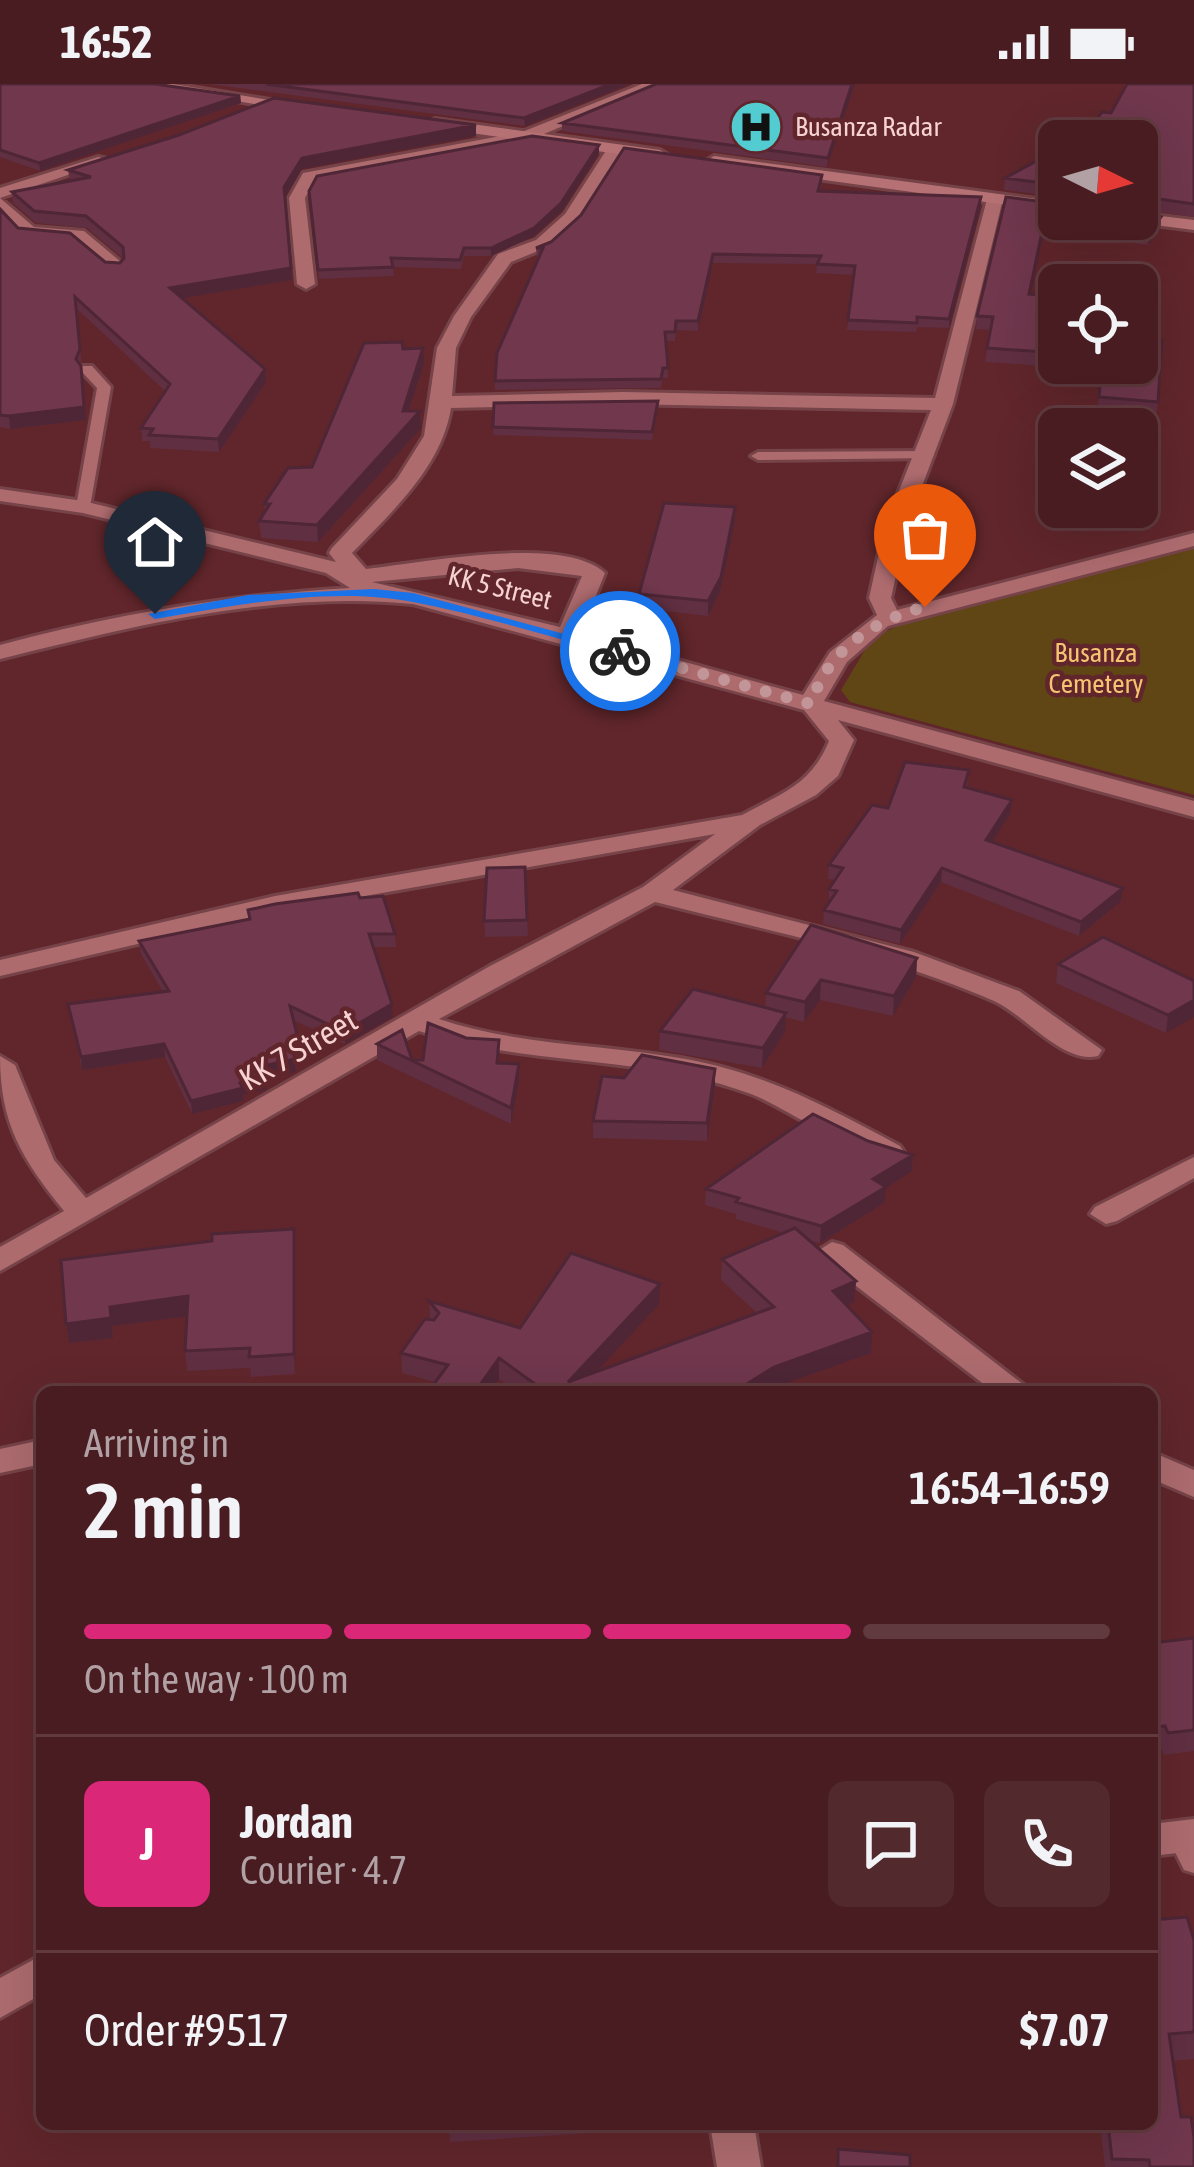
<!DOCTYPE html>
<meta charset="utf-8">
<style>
:root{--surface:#481c20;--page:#52292d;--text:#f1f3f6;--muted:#b1a1a5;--line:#603a3e;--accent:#db2777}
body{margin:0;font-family:"Asap Condensed",sans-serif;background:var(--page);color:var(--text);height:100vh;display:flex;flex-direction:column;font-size:45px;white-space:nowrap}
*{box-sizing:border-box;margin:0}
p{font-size:39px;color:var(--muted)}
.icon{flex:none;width:66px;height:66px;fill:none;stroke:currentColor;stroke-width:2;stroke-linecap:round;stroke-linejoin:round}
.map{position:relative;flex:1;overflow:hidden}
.details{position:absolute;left:36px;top:1302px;width:1122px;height:744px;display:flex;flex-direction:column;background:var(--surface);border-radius:18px;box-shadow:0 12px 48px #0002,0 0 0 3px var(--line)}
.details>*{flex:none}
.needle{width:78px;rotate:95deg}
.controls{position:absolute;left:1038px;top:36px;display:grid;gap:24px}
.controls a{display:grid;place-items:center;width:120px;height:120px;border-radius:18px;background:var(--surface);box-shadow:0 12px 48px #0002,0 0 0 3px var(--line);font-size:60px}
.pin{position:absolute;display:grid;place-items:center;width:102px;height:102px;color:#fff;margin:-123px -51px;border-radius:50% 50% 50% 0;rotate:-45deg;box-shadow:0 0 12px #0007}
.pin .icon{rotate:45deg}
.courier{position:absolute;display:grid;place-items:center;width:120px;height:120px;margin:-60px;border:9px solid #1a73e8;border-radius:50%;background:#fff;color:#222;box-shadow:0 3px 15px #0007}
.head em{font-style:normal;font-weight:600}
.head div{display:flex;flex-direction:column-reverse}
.head{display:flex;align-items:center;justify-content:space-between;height:204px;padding:0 48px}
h1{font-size:78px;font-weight:600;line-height:90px}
.bar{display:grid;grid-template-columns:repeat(4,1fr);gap:18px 12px;align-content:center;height:144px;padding:0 48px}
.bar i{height:15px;border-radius:9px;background:var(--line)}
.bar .current{background:var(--accent)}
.bar p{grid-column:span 4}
.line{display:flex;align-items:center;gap:30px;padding:0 48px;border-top:3px solid var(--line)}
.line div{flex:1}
.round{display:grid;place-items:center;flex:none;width:126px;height:126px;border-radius:18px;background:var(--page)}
.status{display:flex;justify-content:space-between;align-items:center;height:84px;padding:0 60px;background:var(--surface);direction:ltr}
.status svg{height:33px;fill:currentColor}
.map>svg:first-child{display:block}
</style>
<div class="status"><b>16:52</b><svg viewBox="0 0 49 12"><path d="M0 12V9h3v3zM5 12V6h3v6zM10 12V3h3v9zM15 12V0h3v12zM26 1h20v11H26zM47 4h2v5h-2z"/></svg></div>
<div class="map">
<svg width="1194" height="2083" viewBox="0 0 1194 2083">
<rect width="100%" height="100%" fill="#60262b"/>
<path fill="#604515" d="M1194,461V711L850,618L841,606L872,554L915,534Z"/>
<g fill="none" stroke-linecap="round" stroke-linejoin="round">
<g stroke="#754348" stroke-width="6">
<path id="lane" d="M82,282H92L111,303L90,423L83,427L76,423L97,304L82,288Z
M927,367L934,371L932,374L758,376L751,372L758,368Z
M1182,1743L1194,1750V1789L1184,1786L1168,1754L1172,1746Z"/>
</g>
<g stroke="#754348" stroke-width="6">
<path id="street" d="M642,0H663L532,55L315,96L305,114L315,200L306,205L297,200L289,114L303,89L522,48Z
M609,62L623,65L577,137L548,163L511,178L471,233L456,264L452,312L623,308L935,314L987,115L995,110L1003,115L953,320L907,442L891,514L897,526L1194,449V462L888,542L847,578L824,617L1194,717V733L838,636L854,656L838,692L816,711L760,741L673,806L914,868L1019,907L1102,966L1098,972C1064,981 1025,931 994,917C887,870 769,847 655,818L439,935C520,962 603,960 686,975C764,989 830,1024 900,1062L904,1068L900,1074C870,1082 785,1023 751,1010C645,970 527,983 419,947L0,1187V1163L64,1127C22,1075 0,1040 0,972L15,981L54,1076L86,1114L490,882L643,803L715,750L275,828L0,892V876L275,812L742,731C782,709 811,701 829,657L804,626L413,520C276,506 132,542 0,575V561C115,530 231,511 350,504L326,489L83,429L0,417V405L83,417L336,478L329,469L332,464L397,395L424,352L437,264L454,232L498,170L536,156L565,130ZM623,320L931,326L885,442L869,514L877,531L830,568L803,611L581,549L605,489C563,450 421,479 366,485L352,469C392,428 442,382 451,324ZM518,484L582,492L560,543L372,498Z
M98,73L112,76L0,114L34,143L84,147L121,178L124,182L115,187L73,156L23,152L0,129V104Z
M1194,1073V1094L1117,1137L1106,1140L1090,1130L1095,1123Z
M832,1158L843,1161L1033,1308H994L821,1175L816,1168Z
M42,1356V1380L0,1389V1365Z
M1152,1368L1194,1386V1413L1152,1395Z
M1194,1735V1767L1152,1772V1740Z
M42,1871V1910L0,1934V1894Z
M710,2040H754L761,2083H717Z"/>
</g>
<g stroke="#754348" stroke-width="6">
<path id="secondary" d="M133,0H173L312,23L304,28Z
M435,35L660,66L668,71L660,76L429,43L427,40Z
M714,72L1059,118V128L708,80L706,77Z
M1137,129L1194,136V146L1131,138Z"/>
</g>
<use href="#lane" fill="#ad6b6e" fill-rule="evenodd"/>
<use href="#street" fill="#ad6b6e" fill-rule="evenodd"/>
<use href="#secondary" fill="#b67174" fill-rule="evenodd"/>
</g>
<path fill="#602f42" d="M0,0L240,12L241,19L40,87L0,73Z
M209,0H630L525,42Z
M656,0H855L827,83L562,47V39Z
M1194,0V133L1138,125L1111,29Z
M476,41V52L302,85L285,114L292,196L182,214L265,285L266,298L219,368L150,364V357H142L141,344L165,307L77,225L86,336L10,345L0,343V125L18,144L105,178L120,179L124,175L87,144L36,139L13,119L12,108L70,97L68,86Z
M599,69L562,127L534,152L491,172H464L461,185L393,183L394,192L319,195L309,107Z
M1059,76V113L1004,106L1005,94Z
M822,100L820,107L981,122L949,244L917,243L916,248L847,246L854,191L816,189L817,180L713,179L698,247L676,246L675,257H666L668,294H663L661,304L495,306V297L539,172H537L536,164Z
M1006,113L1160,146L1148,161L1044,147L1030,210L1059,212V279H1137L1158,318L1156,332L1097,328L1102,286L985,278L990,246L976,245L977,232Z
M403,265L424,280L408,327H420L421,344L318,458L261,454L259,437L265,429L264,420L312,383Z
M658,317L652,356L493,351L494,319Z
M735,437L720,507L708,532L639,524V510Z
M969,686L967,704L1010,730L992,758L1121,817L1079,852L941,798L900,860L823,840L824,826L829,819V805L835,796L828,795L829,781L888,724Z
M525,783L528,852L485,853L484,837Z
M360,814L395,850L396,863H373L393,933L345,960L293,936L301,976L295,977L296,988L265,994L266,1006L243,1011L244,1017L192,1030L165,973L82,986L68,920L163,908L141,870L139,857L248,835V826Z
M917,874L916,893L893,932L820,916L804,938L785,933V948L762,984L659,966L660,947L765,924L766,909Z
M1058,880L1194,897L1166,949L1056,899Z
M377,960L412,976L519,980V996L511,1040L377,976Z
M715,985V1002L707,1057L593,1054V1037L624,994Z
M868,1057L913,1071L912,1087L886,1104L884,1119L820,1159L808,1156L856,1197L854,1218L847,1221L871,1269L773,1304L766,1308H517L499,1295L490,1308H428L435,1298L402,1289L401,1269L430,1235L429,1217L520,1244L659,1220L597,1287L757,1229L721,1196L722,1175L784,1149L736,1135V1130L705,1121L706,1105Z
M295,1164V1290L251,1293L250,1284L187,1287L185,1267L187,1232L112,1242L113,1254L69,1259L66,1240Z
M1194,1554V1667L1164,1671L1161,1664L1152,1665V1559Z
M1152,1836L1194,1856V1975L1173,1977L1181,2033L1194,2083H1105L1101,2048L1048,2046L1046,2040H1152Z
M449,2040H605V2048L450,2058Z"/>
<path fill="#4e2636" d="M611,0H630L525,42L524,34Z
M852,0H855L827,83L828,74Z
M240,12L241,19L40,87L39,79Z
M476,41V52L302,85L285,114L284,103L302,74Z
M599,61V69L562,127L534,152L491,172V164Z
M981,113V122L949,244V235Z
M1161,133L1160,146L1148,161L1150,148Z
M1045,134L1044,147L1028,223L1029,210Z
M713,170V179L698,247V237Z
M291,184L292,196L171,216L170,204Z
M423,264L424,280L403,343V327Z
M81,282L86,336L10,345L9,332Z
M265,285L266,298L219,368L218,355Z
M420,327L421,344L318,458L317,441Z
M735,423V437L720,507L708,532V517Z
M1012,716L1010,730L985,769L986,756Z
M942,784L941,798L900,860L901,846Z
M1123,804L1121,817L1079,852L1081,838Z
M917,874L916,893L893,932L894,912Z
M821,896L820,916L804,938L805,918Z
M1194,916V933L1166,949L1168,931Z
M392,920L393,933L345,960L344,948Z
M786,929L785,948L762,984L763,964Z
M164,960L165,973L82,986L81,973Z
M300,963L301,976L295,977L296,988L265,994L266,1006L243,1011L244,1017L192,1030L191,1017L240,999L258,983L292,964Z
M519,980V996L511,1040V1024Z
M715,985V1002L707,1057V1039Z
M913,1071L912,1087L886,1104L884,1119L820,1159L821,1142L873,1095Z
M294,1145L295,1164V1290L294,1270Z
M856,1197L854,1218L832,1228L833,1207Z
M660,1200L659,1220L578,1308L568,1298Z
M188,1212L190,1232L112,1242L110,1223Z
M111,1234L113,1254L69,1259L66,1240Z
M872,1248L871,1269L773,1304L766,1308H734L774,1283Z
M499,1274V1295L490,1308H475Z"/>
<path fill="#70374d" stroke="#4e2636" stroke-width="3" d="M0,0H155L240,12L39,79L0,66Z
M266,0H611L524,34Z
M656,0H852L828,74L562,39Z
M1127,0H1194V120L1139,112L1137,115V57H1082L1102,28L1111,29Z
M274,14L476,41L302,74L284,103L291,184L170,204L265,285L218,355L149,351L153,345L141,344L170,300L75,213L80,265L76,275L81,282L84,323L9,332L0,331V125L18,144L70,149L105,178L120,179L124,174L123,163L86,132L34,127L12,108L91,93L68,86L179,51Z
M532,52L599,61L561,119L534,144L491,164H464L460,176L391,174L393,183L318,186L309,107L317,92Z
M624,64L822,91L818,107L981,113L949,235L917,233V239L848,236L855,182L817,180L821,172L713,170L698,237H676L675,248H665L668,284H663L661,295L495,297L497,269L543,164H536L551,158L581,131Z
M1044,73L1059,76V101L1005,94Z
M1006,113L1059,120V135H1137V130L1161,133L1150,148L1045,134L1029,210L1059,212V269L987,264L993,233L977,232Z
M1137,254L1162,256L1158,318L1099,313L1102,279H1137Z
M402,258L403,265L423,264L403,327H420L317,441L259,437L270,420H264L288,384L312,383L364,259Z
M658,317L652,348L493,343L494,319Z
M664,419L735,423L721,493L708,517L639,510Z
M905,678L969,686L964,703L1012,716L986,756L1123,804L1081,838L942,784L901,846L824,826L837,807L829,805L843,784L829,781L872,721L888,724Z
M525,783L527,836L484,837L487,784Z
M358,809L360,814L383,812L395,850H369L392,920L344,948L290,922L300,963L292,964L295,975L258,983L265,993L240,999L243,1004L191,1017L164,960L81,973L68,920L169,907L139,857L250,835L248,826L275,820Z
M811,841L917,874L894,912L821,896L805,918L766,909Z
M1103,853L1194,897V916L1168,931L1058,880Z
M693,905L786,929L763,964L660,947Z
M428,939L466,954L499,956L497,979L519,980L511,1024L377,960L402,946L412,976H423Z
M642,971L715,985L707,1039L593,1037L602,992L624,994Z
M813,1030L868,1057L913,1071L873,1095L886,1103L821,1142L736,1118L739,1114L706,1105Z
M795,1144L856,1197L833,1207L872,1248L774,1283L734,1308H546L499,1274L475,1308H428L448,1281L401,1269L425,1235L434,1236L439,1229L429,1217L520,1244L571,1169L660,1200L568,1298L774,1223L722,1175Z
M294,1145V1270L249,1273L250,1264L185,1267L188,1212L110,1223L111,1234L66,1240L61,1176L212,1157V1150Z
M1194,1554V1646L1168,1649L1165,1642L1152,1644V1559Z
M1187,1833L1194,1856V1948L1169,1950L1181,2033H1191L1194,2053V2083H1150L1149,2076L1112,2075L1108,2040H1152V1836Z
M838,2065L910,2071V2083H838Z"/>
<path fill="#1a73e8" d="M374,505L413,509L627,567L620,571C551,554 483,531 413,518C331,502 237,521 155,535L148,530L248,511Z"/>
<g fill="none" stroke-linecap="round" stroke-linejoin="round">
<path stroke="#c29698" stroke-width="12" stroke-dasharray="0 21.6" d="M620,567L811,620C828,565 873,537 925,523"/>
</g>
<defs>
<g id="hospital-disc" transform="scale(2.7)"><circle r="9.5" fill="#52ccd0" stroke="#60262b"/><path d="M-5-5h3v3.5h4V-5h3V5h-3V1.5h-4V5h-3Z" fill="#111"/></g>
</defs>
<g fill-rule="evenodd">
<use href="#hospital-disc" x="756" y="43"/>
</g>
<g text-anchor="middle" stroke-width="9" stroke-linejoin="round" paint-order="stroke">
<g font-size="27" fill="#f7d2d2" stroke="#60262b" text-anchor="start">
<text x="795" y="52">Busanza Radar</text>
</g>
<g font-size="27" fill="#f7d2d2" stroke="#60262b">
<text transform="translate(500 504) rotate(14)" y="9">KK 5 Street</text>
</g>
<g font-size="27" fill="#f7c372" stroke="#60262b">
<text x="1096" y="578">Busanza<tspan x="1096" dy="31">Cemetery</tspan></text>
</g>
<g font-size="33" fill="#f7d2d2" stroke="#60262b">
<text transform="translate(298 965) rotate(-30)" y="12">KK 7 Street</text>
</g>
</g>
</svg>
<div class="controls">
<a><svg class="needle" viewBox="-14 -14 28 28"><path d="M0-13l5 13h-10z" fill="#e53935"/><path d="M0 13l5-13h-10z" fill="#b1a1a5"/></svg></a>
<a><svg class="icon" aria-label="locate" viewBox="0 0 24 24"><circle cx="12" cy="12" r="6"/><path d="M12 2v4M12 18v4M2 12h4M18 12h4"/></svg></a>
<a><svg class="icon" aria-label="layers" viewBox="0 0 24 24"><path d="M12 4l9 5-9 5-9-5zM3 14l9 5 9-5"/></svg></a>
</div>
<div class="pin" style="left:925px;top:523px;background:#ea580c"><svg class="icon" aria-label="bag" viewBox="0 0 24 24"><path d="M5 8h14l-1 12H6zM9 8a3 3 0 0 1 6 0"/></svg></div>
<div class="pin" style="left:155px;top:530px;background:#1f2937"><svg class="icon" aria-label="home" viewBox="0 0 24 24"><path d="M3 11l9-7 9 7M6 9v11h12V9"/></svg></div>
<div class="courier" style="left:620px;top:567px"><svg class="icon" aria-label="bike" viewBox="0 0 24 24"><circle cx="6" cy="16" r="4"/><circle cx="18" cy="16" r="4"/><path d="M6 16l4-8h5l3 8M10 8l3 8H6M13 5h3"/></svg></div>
<section class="details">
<div class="head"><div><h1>2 min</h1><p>Arriving in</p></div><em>16:54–16:59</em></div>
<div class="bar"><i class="current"></i><i class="current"></i><i class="current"></i><i></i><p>On the way · 100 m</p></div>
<div class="line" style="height:216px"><b class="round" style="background:var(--accent);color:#fff">J</b><div><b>Jordan</b><p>Courier · 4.7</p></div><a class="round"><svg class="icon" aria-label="chat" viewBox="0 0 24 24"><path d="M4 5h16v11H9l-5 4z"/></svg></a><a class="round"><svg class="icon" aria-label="phone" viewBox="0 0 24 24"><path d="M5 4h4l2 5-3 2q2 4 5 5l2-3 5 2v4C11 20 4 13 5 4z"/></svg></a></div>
<div class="line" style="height:156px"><div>Order #9517</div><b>$7.07</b></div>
</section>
</div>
